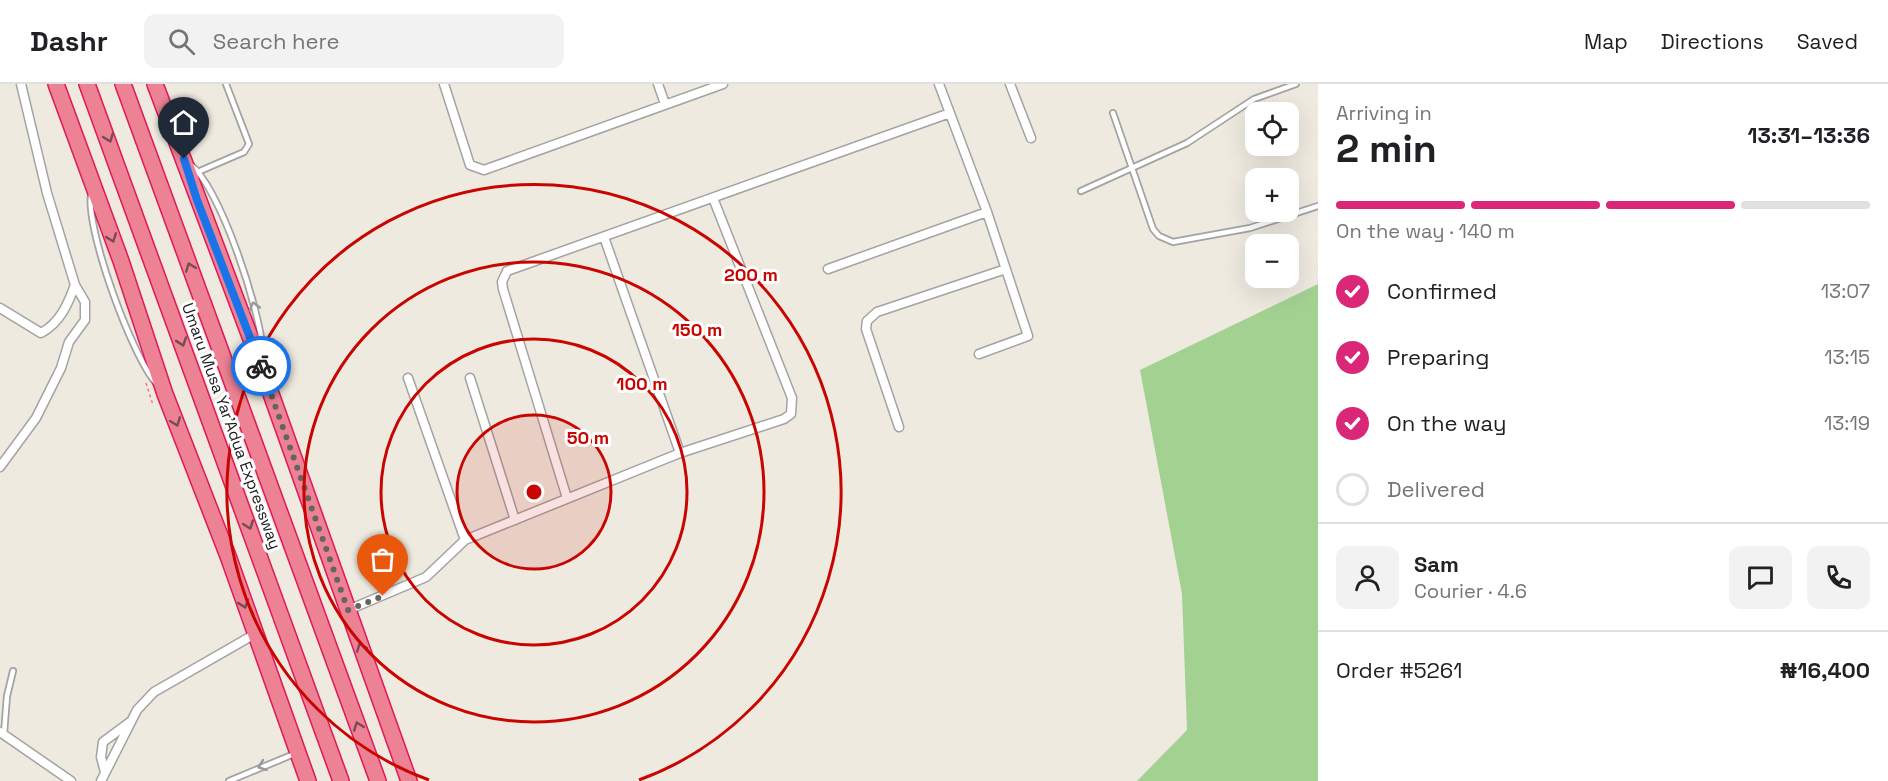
<!DOCTYPE html>
<meta charset="utf-8">
<style>
:root{--surface:#fff;--page:#f2f2f2;--text:#202124;--muted:#757577;--line:#e0e0e0;--accent:#db2777}
body{margin:0;font-family:"Space Grotesk",sans-serif;background:var(--page);color:var(--text);height:100vh;display:flex;flex-direction:column;font-size:22px;white-space:nowrap}
*{box-sizing:border-box;margin:0}
p{font-size:20px;color:var(--muted)}
.icon{flex:none;width:33px;height:33px;fill:none;stroke:currentColor;stroke-width:2;stroke-linecap:round;stroke-linejoin:round}
.map{position:relative;flex:1;overflow:hidden}
.side{display:flex;flex-direction:column;background:var(--surface);width:570px}
.side>*{flex:none}
.controls{position:absolute;left:1245px;top:18px;display:grid;gap:12px}
.controls a{display:grid;place-items:center;width:54px;height:54px;border-radius:12px;background:var(--surface);box-shadow:0 6px 24px #0002;font-size:30px}
.pin{position:absolute;display:grid;place-items:center;width:51px;height:51px;color:#fff;margin:-62px -26px;border-radius:50% 50% 50% 0;rotate:-45deg;box-shadow:0 0 6px #0007}
.pin .icon{rotate:45deg}
.courier{position:absolute;display:grid;place-items:center;width:60px;height:60px;margin:-30px;border:4px solid #1a73e8;border-radius:50%;background:#fff;color:#222;box-shadow:0 2px 8px #0007}
.headline em{font-style:normal;font-weight:600}
.headline div{display:flex;flex-direction:column-reverse}
.headline{display:flex;align-items:center;justify-content:space-between;height:102px;padding:0 18px}
h1{font-size:39px;font-weight:600;line-height:45px}
.bar{display:grid;grid-template-columns:repeat(4,1fr);gap:9px 6px;align-content:center;height:72px;padding:0 18px}
.bar i{height:8px;border-radius:4px;background:var(--line)}
.bar .active{background:var(--accent)}
.bar p{grid-column:span 4}
.line{display:flex;align-items:center;gap:15px;padding:0 18px;border-top:2px solid var(--line)}
.line div{flex:1}
.round{display:grid;place-items:center;flex:none;width:63px;height:63px;border-radius:12px;background:var(--page)}
ol{padding:0 18px;list-style:none}
li{display:flex;align-items:center;gap:18px;height:66px}
li p{margin-inline-start:auto}
li .icon{padding:6px;border-radius:50%;background:var(--accent);color:#fff;stroke-width:4}
li:last-child{color:var(--muted)}
li i{width:33px;height:33px;border:3px solid var(--line);border-radius:50%}
header{display:flex;align-items:center;gap:36px;box-sizing:border-box;height:84px;padding:0 30px;background:var(--surface);border-bottom:2px solid var(--line)}
header strong{font-size:28px}
nav{display:flex;gap:33px;margin-inline-start:auto;font-size:21px}
.search{width:420px;height:54px;background:var(--page);display:flex;align-items:center;gap:15px;box-sizing:border-box;padding:0 21px;border-radius:12px;color:var(--muted);font-size:22px}
main{display:flex;flex:1;min-height:0}
.map>svg:first-child{display:block}
</style>
<header>
<strong>Dashr</strong>
<div class="search"><svg class="icon" aria-label="search" viewBox="0 0 24 24"><circle cx="10" cy="10" r="6"/><path d="M15 15l6 6"/></svg>Search here</div>
<nav><a>Map</a><a>Directions</a><a>Saved</a></nav>
</header>
<main>
<div class="map">
<svg width="1318" height="697" viewBox="0 0 1318 697">
<rect width="100%" height="100%" fill="#eeeae0"/>
<path fill="#a3d192" d="M1318,200V697H1137L1187,646L1182,510L1140,286Z"/>
<g fill="none" stroke-linecap="round" stroke-linejoin="round">
<g stroke="#a3a3a3" stroke-width="8">
<path id="lane" d="M1113,29L1153,145L1159,152L1173,158L1250,144L1318,122
M190,80C221,105 260,226 263,268
M200,87L244,68L249,60L226,0
M1081,107L1187,59L1254,15L1296,0
M91,111C86,147 132,272 156,299
M4,650L7,612L13,587
M229,697L294,670"/>
</g>
<g stroke="#a3a3a3" stroke-width="11">
<path id="street" d="M444,0L470,81L484,86L723,0
M658,0L665,20
M939,0L987,128L1028,252L979,270
M1010,0L1031,54
M604,153L680,369
M828,185L987,128
M0,224L41,249C60,239 68,220 75,201
M408,294L465,456
M470,294L515,436
M899,343L866,245L867,237L877,228L1006,185
M0,383L36,334L61,284L69,258L85,236V218L75,201L47,109L21,0
M567,414L503,205L502,198L507,187L950,29
M348,526L426,493L465,456L680,369L784,335L791,330L792,314L713,114
M0,648L71,697
M105,688L101,673L103,658L130,638
M101,697L137,626L154,608L255,550"/>
</g>
<g stroke="#e21758" stroke-width="18">
<path id="highway" d="M56,0L121,177L165,310L228,472L308,697
M87,0L341,697
M123,0L378,697
M155,0L260,279L409,697"/>
</g>
<path stroke="#ff7561" stroke-width="1.5" stroke-dasharray="3 3" stroke-linecap="butt" d="M273,254L282,274
M146,299L153,321"/>
<use href="#lane" stroke="#fff" stroke-width="4.5"/>
<use href="#street" stroke="#fff" stroke-width="8"/>
<use href="#highway" stroke="#ec8293" stroke-width="15"/>
</g>
<defs><path id="oneway-chevron" d="M-2-3.5L2.5 0L-2 3.5" fill="none" stroke-width="1.6" stroke-linecap="round" stroke-linejoin="round" transform="scale(1.5)"/></defs>
<g stroke="#7a4a52">
<use href="#oneway-chevron" transform="translate(109 54) rotate(69)"/>
<use href="#oneway-chevron" transform="translate(112 154) rotate(69)"/>
<use href="#oneway-chevron" transform="translate(190 183) rotate(-111)"/>
<use href="#oneway-chevron" transform="translate(182 258) rotate(71)"/>
<use href="#oneway-chevron" transform="translate(176 338) rotate(69)"/>
<use href="#oneway-chevron" transform="translate(249 441) rotate(70)"/>
<use href="#oneway-chevron" transform="translate(244 520) rotate(71)"/>
<use href="#oneway-chevron" transform="translate(361 563) rotate(-110)"/>
<use href="#oneway-chevron" transform="translate(358 642) rotate(-111)"/>
</g>
<g stroke="#999">
<use href="#oneway-chevron" transform="translate(254 222) rotate(-106)"/>
<use href="#oneway-chevron" transform="translate(262 682) rotate(159)"/>
</g>
<g fill="none" stroke-linecap="round" stroke-linejoin="round">
<path stroke="#666461" stroke-width="6" stroke-dasharray="0 10.8" d="M261,282L348,526L383,512"/>
<path stroke="#1a73e8" stroke-width="8" d="M184,75L197,116L261,282"/>
</g>
<circle cx="534" cy="408" r="77" fill="#c80500" fill-opacity=".12"/>
<g fill="none" stroke="#c80500" stroke-width="3">
<circle cx="534" cy="408" r="77"/>
<circle cx="534" cy="408" r="153"/>
<circle cx="534" cy="408" r="230"/>
<path d="M429 696A307 307 0 1 1 639 696"/>
</g>
<g text-anchor="middle" stroke-width="6" stroke-linejoin="round" paint-order="stroke">
<g font-size="16" fill="#1c1c1c" stroke="#fff">
<text transform="translate(232 342) rotate(70)" y="6">Umaru Musa Yar'Adua Expressway</text>
</g>
</g>
<circle cx="534" cy="408" r="9" fill="#c80500" stroke="#fff" stroke-width="3"/>
<g font-size="18" text-anchor="middle" font-weight="bold" fill="#c80500" stroke="#fff" stroke-width="6" stroke-linejoin="round" paint-order="stroke">
<text x="751" y="197">200 m</text>
<text x="697" y="252">150 m</text>
<text x="642" y="306">100 m</text>
<text x="588" y="360">50 m</text>
</g>
</svg>
<div class="controls">
<a><svg class="icon" aria-label="locate" viewBox="0 0 24 24"><circle cx="12" cy="12" r="6"/><path d="M12 2v4M12 18v4M2 12h4M18 12h4"/></svg></a>
<a>+</a>
<a>−</a>
</div>
<div class="pin" style="left:383px;top:512px;background:#ea580c"><svg class="icon" aria-label="bag" viewBox="0 0 24 24"><path d="M5 8h14l-1 12H6zM9 8a3 3 0 0 1 6 0"/></svg></div>
<div class="pin" style="left:184px;top:75px;background:#1f2937"><svg class="icon" aria-label="home" viewBox="0 0 24 24"><path d="M3 11l9-7 9 7M6 9v11h12V9"/></svg></div>
<div class="courier" style="left:261px;top:282px"><svg class="icon" aria-label="bike" viewBox="0 0 24 24"><circle cx="6" cy="16" r="4"/><circle cx="18" cy="16" r="4"/><path d="M6 16l4-8h5l3 8M10 8l3 8H6M13 5h3"/></svg></div>
</div>
<section class="side">
<div class="headline"><div><h1>2 min</h1><p>Arriving in</p></div><em>13:31–13:36</em></div>
<div class="bar"><i class="active"></i><i class="active"></i><i class="active"></i><i></i><p>On the way · 140 m</p></div>
<ol>
<li><svg class="icon" aria-label="check" viewBox="0 0 24 24"><path d="M5 12l5 5 9-10"/></svg>Confirmed<p>13:07</p></li>
<li><svg class="icon" aria-label="check" viewBox="0 0 24 24"><path d="M5 12l5 5 9-10"/></svg>Preparing<p>13:15</p></li>
<li><svg class="icon" aria-label="check" viewBox="0 0 24 24"><path d="M5 12l5 5 9-10"/></svg>On the way<p>13:19</p></li>
<li><i></i>Delivered</li>
</ol>
<div class="line" style="height:108px"><a class="round"><svg class="icon" aria-label="person" viewBox="0 0 24 24"><circle cx="12" cy="8" r="4"/><path d="M4 21q1-7 8-7t8 7"/></svg></a><div><b>Sam</b><p>Courier · 4.6</p></div><a class="round"><svg class="icon" aria-label="chat" viewBox="0 0 24 24"><path d="M4 5h16v11H9l-5 4z"/></svg></a><a class="round"><svg class="icon" aria-label="phone" viewBox="0 0 24 24"><path d="M5 4h4l2 5-3 2q2 4 5 5l2-3 5 2v4C11 20 4 13 5 4z"/></svg></a></div>
<div class="line" style="height:78px"><div>Order #5261</div><b>₦16,400</b></div>
</section>
</main>
